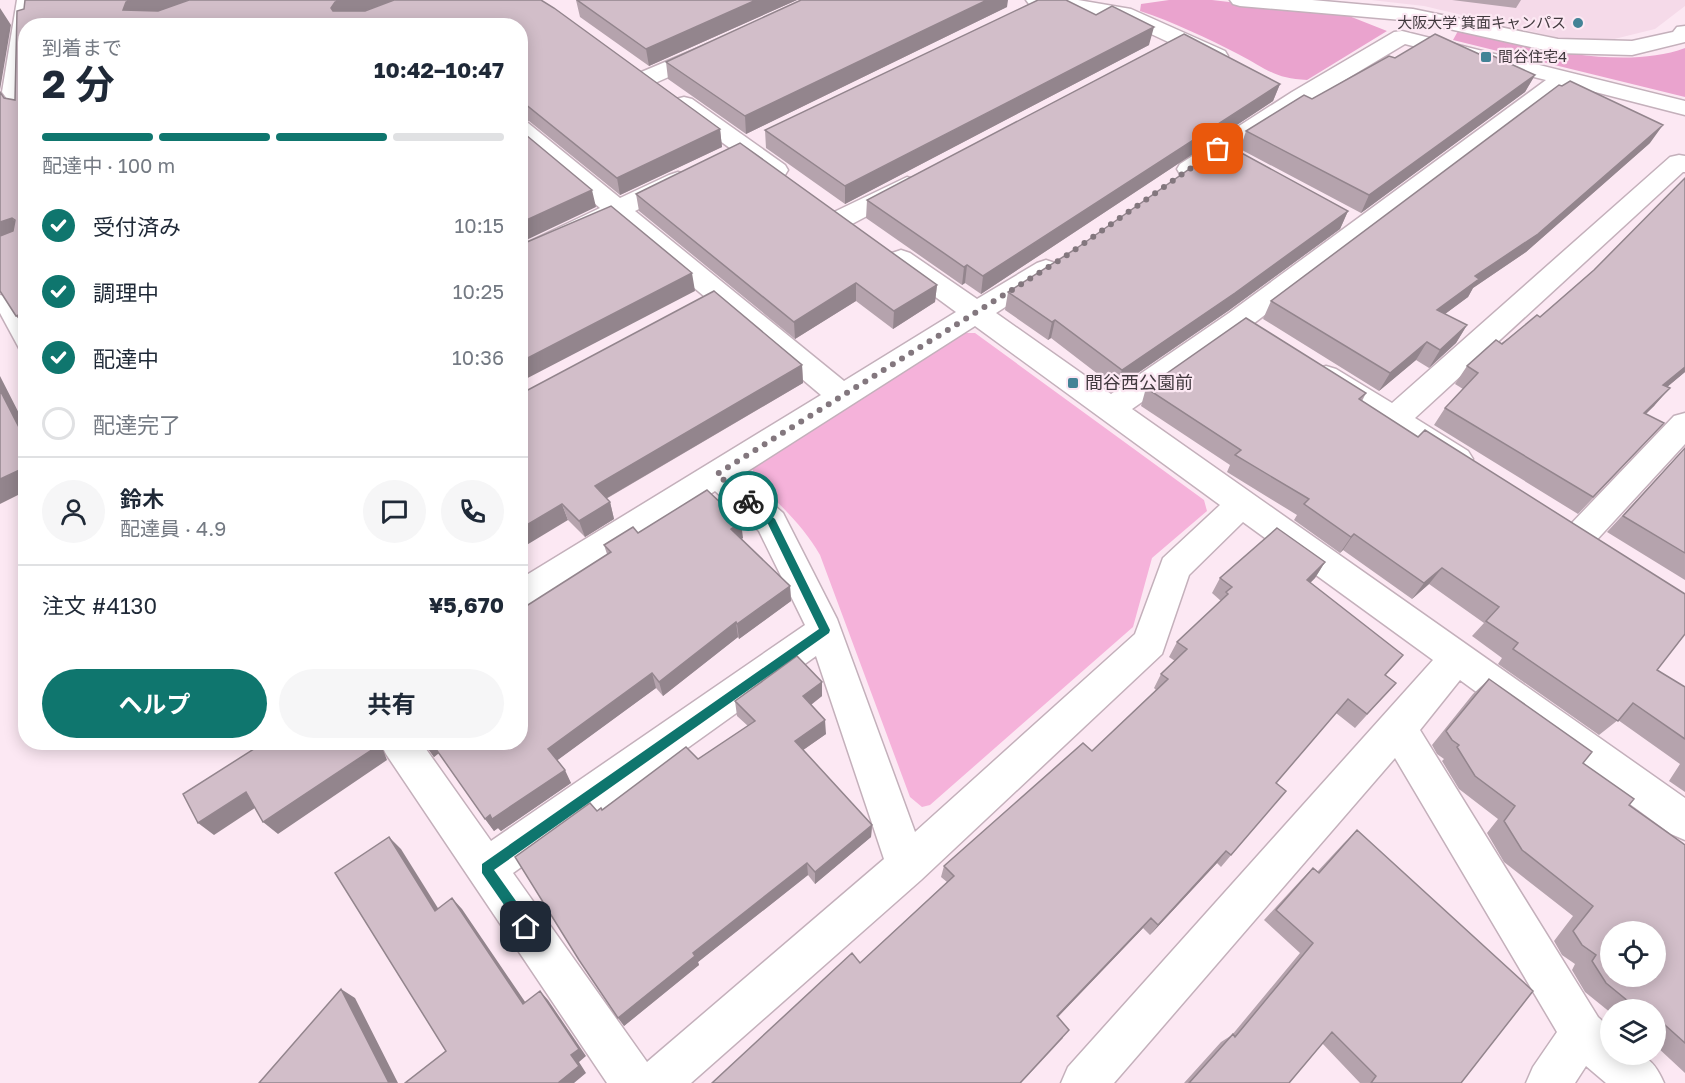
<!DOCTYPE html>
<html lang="ja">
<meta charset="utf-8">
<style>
:root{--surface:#fff;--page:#f6f6f7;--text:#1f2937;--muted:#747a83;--line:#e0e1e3;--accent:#0f766e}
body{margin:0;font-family:"Golos Text","Noto Sans JP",sans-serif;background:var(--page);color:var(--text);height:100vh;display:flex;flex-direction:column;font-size:22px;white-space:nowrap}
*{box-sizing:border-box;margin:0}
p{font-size:20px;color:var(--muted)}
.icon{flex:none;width:33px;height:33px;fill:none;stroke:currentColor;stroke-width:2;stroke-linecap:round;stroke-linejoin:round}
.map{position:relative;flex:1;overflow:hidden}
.drawer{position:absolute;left:18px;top:18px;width:510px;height:732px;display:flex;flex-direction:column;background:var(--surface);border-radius:24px;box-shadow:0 3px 15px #0003}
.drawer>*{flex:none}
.tools{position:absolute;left:1600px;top:921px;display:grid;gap:12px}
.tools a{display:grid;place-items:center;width:66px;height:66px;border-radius:50%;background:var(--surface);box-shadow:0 3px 15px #0003;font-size:30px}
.pin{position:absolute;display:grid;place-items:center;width:51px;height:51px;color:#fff;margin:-26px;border-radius:12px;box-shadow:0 3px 9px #0006}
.courier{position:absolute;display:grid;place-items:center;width:60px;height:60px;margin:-30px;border:4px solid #0f766e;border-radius:50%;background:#fff;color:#222;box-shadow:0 2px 8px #0007}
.overview em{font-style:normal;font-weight:700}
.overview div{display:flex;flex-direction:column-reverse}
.overview{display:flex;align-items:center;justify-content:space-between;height:102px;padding:0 24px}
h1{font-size:39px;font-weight:700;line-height:45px}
.bar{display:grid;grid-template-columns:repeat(4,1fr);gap:9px 6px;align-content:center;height:72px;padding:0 24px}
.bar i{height:8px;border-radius:4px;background:var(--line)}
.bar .selected{background:var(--accent)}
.bar p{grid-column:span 4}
.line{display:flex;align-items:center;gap:15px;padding:0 24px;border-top:2px solid var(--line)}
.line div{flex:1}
.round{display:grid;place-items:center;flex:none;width:63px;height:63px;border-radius:32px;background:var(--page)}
ol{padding:0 24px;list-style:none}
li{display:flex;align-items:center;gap:18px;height:66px}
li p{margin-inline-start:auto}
li .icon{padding:6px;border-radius:50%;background:var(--accent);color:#fff;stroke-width:4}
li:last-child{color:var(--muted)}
li i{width:33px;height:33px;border:3px solid var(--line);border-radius:50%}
.cta{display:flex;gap:12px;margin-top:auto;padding:12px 24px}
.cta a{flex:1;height:69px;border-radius:36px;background:var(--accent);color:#fff;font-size:24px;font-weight:700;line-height:69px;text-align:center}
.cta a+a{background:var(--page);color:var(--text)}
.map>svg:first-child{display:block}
</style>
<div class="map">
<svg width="1685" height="1083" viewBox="0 0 1685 1083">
<rect width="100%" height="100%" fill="#fce8f3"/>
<path fill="#f5dae9" d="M1371,0H1685V6L1655,29L1602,42L1567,40L1424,6Z"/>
<path fill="#f5b2da" d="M962,333H975L1204,500L1207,511L1152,558L1133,627L930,805L922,807L910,797L820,555C803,525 778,503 753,478V469Z"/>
<path fill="#eaa3ce" d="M1169,0H1212L1349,16L1387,31L1307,80C1275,79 1265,68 1238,54C1207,38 1173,22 1140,11L1141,4Z
M1458,31C1523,45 1621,72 1685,48V97L1453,40Z"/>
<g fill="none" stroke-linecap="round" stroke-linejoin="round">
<g stroke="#c4b0bb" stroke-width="3">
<path id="service" d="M0,295L5,296L26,332V351L20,350L0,313Z"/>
</g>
<g stroke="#c4b0bb" stroke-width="3">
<path id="minor" d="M17,0H39L35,5L33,26H26V116L18,114L2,92Z
M1026,0H1078L1131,9L1225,51L1228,56L1225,61L1217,63L1209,61L1119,19L1036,6L1029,4Z
M1230,0H1312L1413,9L1558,39L1632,41L1673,32L1677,27L1685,26V42L1632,55L1558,53L1413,21L1240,6L1233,4Z
M1402,31L1685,101V115L1568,85L1249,327L1132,409L1685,798V840L1671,834L1460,680L1420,730L1598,1017L1611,1029V1054C1641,1054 1651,1053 1664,1083H1606L1586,1066L1575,1083H1526L1533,1067L1557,1032L1395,758L1114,1083H1061L1068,1067L1433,660L1243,522L1189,575L1162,654L921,880L691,1083H607L386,754L380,742H421L491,841L805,625L759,531L715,491L532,607L520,611V579L821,395L615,221L520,265V246L600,208L520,140V121L528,123L620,198L669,175L678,172L687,175L690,180L687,185L635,211L844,381L956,312L892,265L888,259L892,253L901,250L910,253L977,299L1037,263L1046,260L1055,263L1059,269L1055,275L996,313L1111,394L1229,313L1546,80L1405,44L1308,102L1198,174L1189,176L1180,174L1177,169L1180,164L1292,92L1394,32ZM975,326L1220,505L1163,558L1135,634L915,832L837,619L783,513L740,476ZM816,656L884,859L647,1062L513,873Z
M708,44L716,46L719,51L716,56L655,83L647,85L639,83L636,78L639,73Z
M684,97L692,99L785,165L788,170L785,175L776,177L767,175L676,109L672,104L676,99Z
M1679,155L1685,156V172H1683L1415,418L1468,451L1473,459L1468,467L1457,471L1446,467L1316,383L1311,376L1316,369L1326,366L1336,369L1392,403L1670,157Z
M907,177L916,180L919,185L916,190L852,224L843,226L834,224L830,218L834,212Z
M1685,413V444L1592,545L1580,549L1568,545L1564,536L1568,527L1674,416Z"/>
</g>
<use href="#service" fill="#fff" fill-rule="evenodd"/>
<use href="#minor" fill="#fff" fill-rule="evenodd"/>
</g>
<path fill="#b5a3ad" d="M541,0L720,129L722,147L620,195L529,121L520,120V26H26L16,316L4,98L15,100L17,11Z
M576,0H797L649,66L580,17Z
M1452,0H1521L1516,8Z
M1007,7L746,134L668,79L666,62Z
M1096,15L1149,45L845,204L766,148L765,130Z
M1479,54L1535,75L1525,92L1361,213L1240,149L1246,131L1395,58Z
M1280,84L1273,101L981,294L965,283L962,285L866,218L867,200Z
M1650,143L1526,252L1473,288L1468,297L1445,314L1467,325L1456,343L1429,368L1416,360L1379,391L1263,319L1271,301Z
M1685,178V372L1667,387L1654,406L1646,414L1664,423L1578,514L1434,425L1445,408L1463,389L1455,384L1467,366L1540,317L1594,270Z
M636,194L937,285L935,302L893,329L856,301L795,339L639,211Z
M1348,211L1340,229L1228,311L1116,388L1051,338L1048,340L1005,310L1008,292Z
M802,365L803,383L606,499L610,502L614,519L585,537L568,520L520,392Z
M1146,388L1366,393L1362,401L1657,670L1685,687V792L1669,781L1680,764L1618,720L1599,735L1498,664L1502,658L1472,636L1484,623L1429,584L1412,599L1343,550L1340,553L1294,520L1297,515L1227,472L1230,465L1141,406Z
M1685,448V580L1607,532Z
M638,533L743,538L741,539L790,586L791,601L739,639L738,637L663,696L656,688L557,760L571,783L501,831L498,828L494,831L439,753L434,757L423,742L607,554L604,545Z
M1325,562L1315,578L1310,583L1386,675L1396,683L1355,728L1336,713L1276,783L1286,791L1221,867L1217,863L1150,935L1143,928L1058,1017L1063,1038L1021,1083H712L860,963L947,882L941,877L944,866L1092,751L1156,690L1154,688L1161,674L1175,661L1169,657L1177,642L1221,601L1212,593L1220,578Z
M1489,679L1629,805L1685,845V1073L1656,1046V1010H1611V1013L1585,992L1572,970L1575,964L1562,955L1554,941L1573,916L1504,862L1487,833L1498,819L1459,789L1442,761L1444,759L1437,754L1432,745L1473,694Z
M822,682V696L811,705L826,734L803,750L872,825L871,837L815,884L808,875L698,962L699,965L624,1026L597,811L602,810L698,759L748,726L737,716L735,701Z
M1357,830L1469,1071L1461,1083H1360L1322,1043L1289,1083H1184L1221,1042L1232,1035L1300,953L1264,920L1301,880L1313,868L1317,872L1344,843Z"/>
<path fill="#93858d" d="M131,0H193L135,19L123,10L126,2Z
M340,0H395L341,19L338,25L331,8L335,2Z
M756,0H797L649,66L646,49Z
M987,0H1008L1007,7L746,134L745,116Z
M0,8L11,25L0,90Z
M1154,27L1149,45L845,204V186Z
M1535,75L1525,92L1361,213L1369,195Z
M1280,84L1273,101L981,294L983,276Z
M1663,125L1650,143L1526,252L1473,288L1468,297L1426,328L1437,310L1475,276Z
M720,129L722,147L620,195L617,178Z
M592,190L596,207L520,243V223Z
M1348,211L1340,229L1228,311L1116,388L1122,370Z
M12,218L25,236L0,245V222Z
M967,265L965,283L962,285L964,267Z
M692,273L695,291L520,382V362Z
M856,283V301L795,339L794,322Z
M937,285L935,302L893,329L894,311Z
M26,312V327L16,316Z
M1055,320L1051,338L1048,340L1052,322Z
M1467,325L1456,343L1429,368L1440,350Z
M1427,342L1416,360L1379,391L1390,373Z
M802,365L803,383L600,502L595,486Z
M1685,367V372L1648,403L1663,385Z
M0,376L26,427V441L0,390Z
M1670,388L1654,406L1629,430L1644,413Z
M26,467V491L0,504V479Z
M610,502L614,519L585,537L579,521Z
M562,504L568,520L520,549V529Z
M741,522L743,538L733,545L731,529Z
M1354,534L1343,550L1340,553L1351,537Z
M1325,562L1315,578L1297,596L1307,580Z
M1442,568L1429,584L1412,599L1424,583Z
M790,586L791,601L739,639L737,624Z
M736,622L738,637L663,696L659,682Z
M652,673L656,688L555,762L548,749Z
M822,682V696L804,710L803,696Z
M825,720L826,734L796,755L795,741Z
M374,742H380L387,760L278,834L263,822Z
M425,742H432L439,753L434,757L424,743Z
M565,770L571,783L501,831L498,828L494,831L485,819Z
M246,792L261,804L214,835L198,823Z
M872,825L871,837L815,884V872Z
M389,837L401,849L446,921L435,911Z
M1226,851L1217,863L1150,935L1158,925Z
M807,863L808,875L698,962L699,965L624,1026L618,1018L693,953Z
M452,898L462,909L532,1012L523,1004Z
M1151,918L1143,928L1051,1024L1057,1016Z
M341,989L355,998L398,1083H389Z
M540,991L548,1000L586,1056L579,1062L586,1073L574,1083H558L571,1055Z"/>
<path fill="#d2bec9" stroke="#93858d" stroke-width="1.5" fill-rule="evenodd" d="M25,0H131L126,2L123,10L158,11L189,0H340L335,2L331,8L333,11H365L394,0H541L554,8L720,129L617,178L525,104L520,103V26H26V312L16,316L0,291V236L13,231L15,220L12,218L0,222V92L4,98L15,100L17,11L24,9Z
M577,0H756L646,49Z
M801,0H987L745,116L666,62Z
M1038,0H1066L1096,15L1112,6L1154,27L845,186L765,130Z
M1184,34L1280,84L983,276L967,265L964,267L867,200Z
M1435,34L1479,54L1482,51L1535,75L1369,195L1246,131L1304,95L1312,99L1389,56L1395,58Z
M1570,81L1663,125L1538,234L1475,276L1479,279L1437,310L1467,325L1440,350L1427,342L1390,373L1271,301L1559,85L1562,86Z
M520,130L592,190L520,223Z
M740,143L937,285L894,311L856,283L794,322L636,194Z
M1225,144L1348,211L1235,293L1122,370L1055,320L1052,322L1008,292L1077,248Z
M1685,178V367L1663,385L1670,388L1644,413L1664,423L1593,497L1445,408L1478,373L1467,366L1496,340L1502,344L1537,315L1540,317L1594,270Z
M611,206L692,273L520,362V245Z
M714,291L802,365L595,486L610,502L579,521L562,504L520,529V392L526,391Z
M1246,318L1366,393L1359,399L1418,437L1425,430L1685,594V634L1657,670L1685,687V739L1633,703L1618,721L1513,649L1518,643L1486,621L1499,607L1442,568L1424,583L1354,534L1351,537L1304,504L1309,499L1235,455L1241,450L1146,388Z
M0,390L26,441V467L0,479Z
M1685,448V553L1623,516Z
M707,490L741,522L731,529L790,586L737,624L736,622L659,682L652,673L548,749L565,770L492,819L490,815L485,819L431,742H520V610L611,552L604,545L633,527L638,533Z
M1277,528L1325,562L1307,580L1403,655L1385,675L1396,683L1367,714L1348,699L1276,783L1286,791L1231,855L1226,851L1158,925L1151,918L1057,1016L1069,1030L1020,1083H712L852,953L860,963L954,876L944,866L1014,804L1083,743L1092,751L1168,679L1161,674L1187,649L1177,642L1228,594L1226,592L1232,587L1220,578Z
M797,656L822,682L803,696L825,720L795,741L872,825L815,872L807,863L693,953L695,956L618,1018L579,960L515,857L590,803L597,811L601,808L602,810L686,747L698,759L755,721L735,701Z
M1489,679L1592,752L1583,763L1634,799L1629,805L1685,845V1043L1656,1017V1010H1648L1645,1007L1644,1010H1639L1606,983L1592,961L1596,955L1582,945L1573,931L1593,906L1522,850L1504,821L1515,806L1475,776L1457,747L1459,745L1452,740L1446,731ZM1611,932H1656V976H1611Z
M265,742H374L376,747L263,822L246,792L198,823L183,794Z
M1357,830L1533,991L1461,1083H1371L1376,1076L1332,1032L1289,1083H1189L1233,1034L1235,1037L1313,943L1276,910L1313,868L1319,873Z
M389,837L435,911L452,898L523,1004L540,991L579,1049L571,1055L579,1066L558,1083H405L446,1051L335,873Z
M341,989L389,1083H259Z"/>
<path fill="#0f766e" d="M748,497L775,519L830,630L829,633L494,870L531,922L533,927L531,931L526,933L522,931L482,873V864L819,629L768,524L744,503V498Z"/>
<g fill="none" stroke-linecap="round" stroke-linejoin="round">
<path stroke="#83777e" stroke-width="6" stroke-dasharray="0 10.8" d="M748,501L717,474L1063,258L1218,149"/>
</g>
<g fill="#438396" stroke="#fce8f3" stroke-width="2">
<circle cx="1578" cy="23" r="6"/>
<rect x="1480" y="51" width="12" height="12" rx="3"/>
<rect x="1067" y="377" width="12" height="12" rx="3"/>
</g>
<g text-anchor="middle" stroke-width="4.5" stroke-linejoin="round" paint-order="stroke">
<g font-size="15" fill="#423a3f" stroke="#fce8f3" text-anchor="end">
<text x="1566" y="28">大阪大学 箕面キャンパス</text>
<text x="1498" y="62" text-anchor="start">間谷住宅4</text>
</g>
<g font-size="18" fill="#423a3f" stroke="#fce8f3" text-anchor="start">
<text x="1085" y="389">間谷西公園前</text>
</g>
</g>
</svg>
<div class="tools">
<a><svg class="icon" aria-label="locate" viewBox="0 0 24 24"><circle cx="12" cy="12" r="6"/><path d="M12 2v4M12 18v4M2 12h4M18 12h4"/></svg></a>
<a><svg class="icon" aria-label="layers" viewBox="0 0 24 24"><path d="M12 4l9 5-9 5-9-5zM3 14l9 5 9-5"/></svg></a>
</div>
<div class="pin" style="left:1218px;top:149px;background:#ea580c"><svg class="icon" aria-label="bag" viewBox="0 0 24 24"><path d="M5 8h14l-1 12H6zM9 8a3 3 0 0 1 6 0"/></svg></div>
<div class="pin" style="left:526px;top:927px;background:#1f2937"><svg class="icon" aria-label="home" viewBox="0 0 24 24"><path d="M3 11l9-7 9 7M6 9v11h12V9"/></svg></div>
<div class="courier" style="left:748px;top:501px"><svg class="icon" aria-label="bike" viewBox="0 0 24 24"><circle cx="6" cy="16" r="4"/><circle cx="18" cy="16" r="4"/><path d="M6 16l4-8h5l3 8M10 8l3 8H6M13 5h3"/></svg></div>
<section class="drawer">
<div class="overview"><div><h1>2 分</h1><p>到着まで</p></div><em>10:42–10:47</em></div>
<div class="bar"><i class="selected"></i><i class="selected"></i><i class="selected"></i><i></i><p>配達中 · 100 m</p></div>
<ol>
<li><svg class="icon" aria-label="check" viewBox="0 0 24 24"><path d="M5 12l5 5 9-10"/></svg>受付済み<p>10:15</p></li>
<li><svg class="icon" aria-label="check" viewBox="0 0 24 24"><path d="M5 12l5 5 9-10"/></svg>調理中<p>10:25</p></li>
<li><svg class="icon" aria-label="check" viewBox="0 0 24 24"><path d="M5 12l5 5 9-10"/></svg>配達中<p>10:36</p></li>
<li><i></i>配達完了</li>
</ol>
<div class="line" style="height:108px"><a class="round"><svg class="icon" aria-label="person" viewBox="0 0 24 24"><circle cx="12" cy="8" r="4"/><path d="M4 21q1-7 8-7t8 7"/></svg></a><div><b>鈴木</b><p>配達員 · 4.9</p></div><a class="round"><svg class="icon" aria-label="chat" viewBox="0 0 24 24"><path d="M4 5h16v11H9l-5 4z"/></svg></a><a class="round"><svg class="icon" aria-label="phone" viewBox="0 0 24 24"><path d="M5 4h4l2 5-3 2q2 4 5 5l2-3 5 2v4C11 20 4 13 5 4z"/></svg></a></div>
<div class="line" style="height:78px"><div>注文 #4130</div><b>¥5,670</b></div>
<div class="cta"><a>ヘルプ</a><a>共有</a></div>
</section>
</div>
